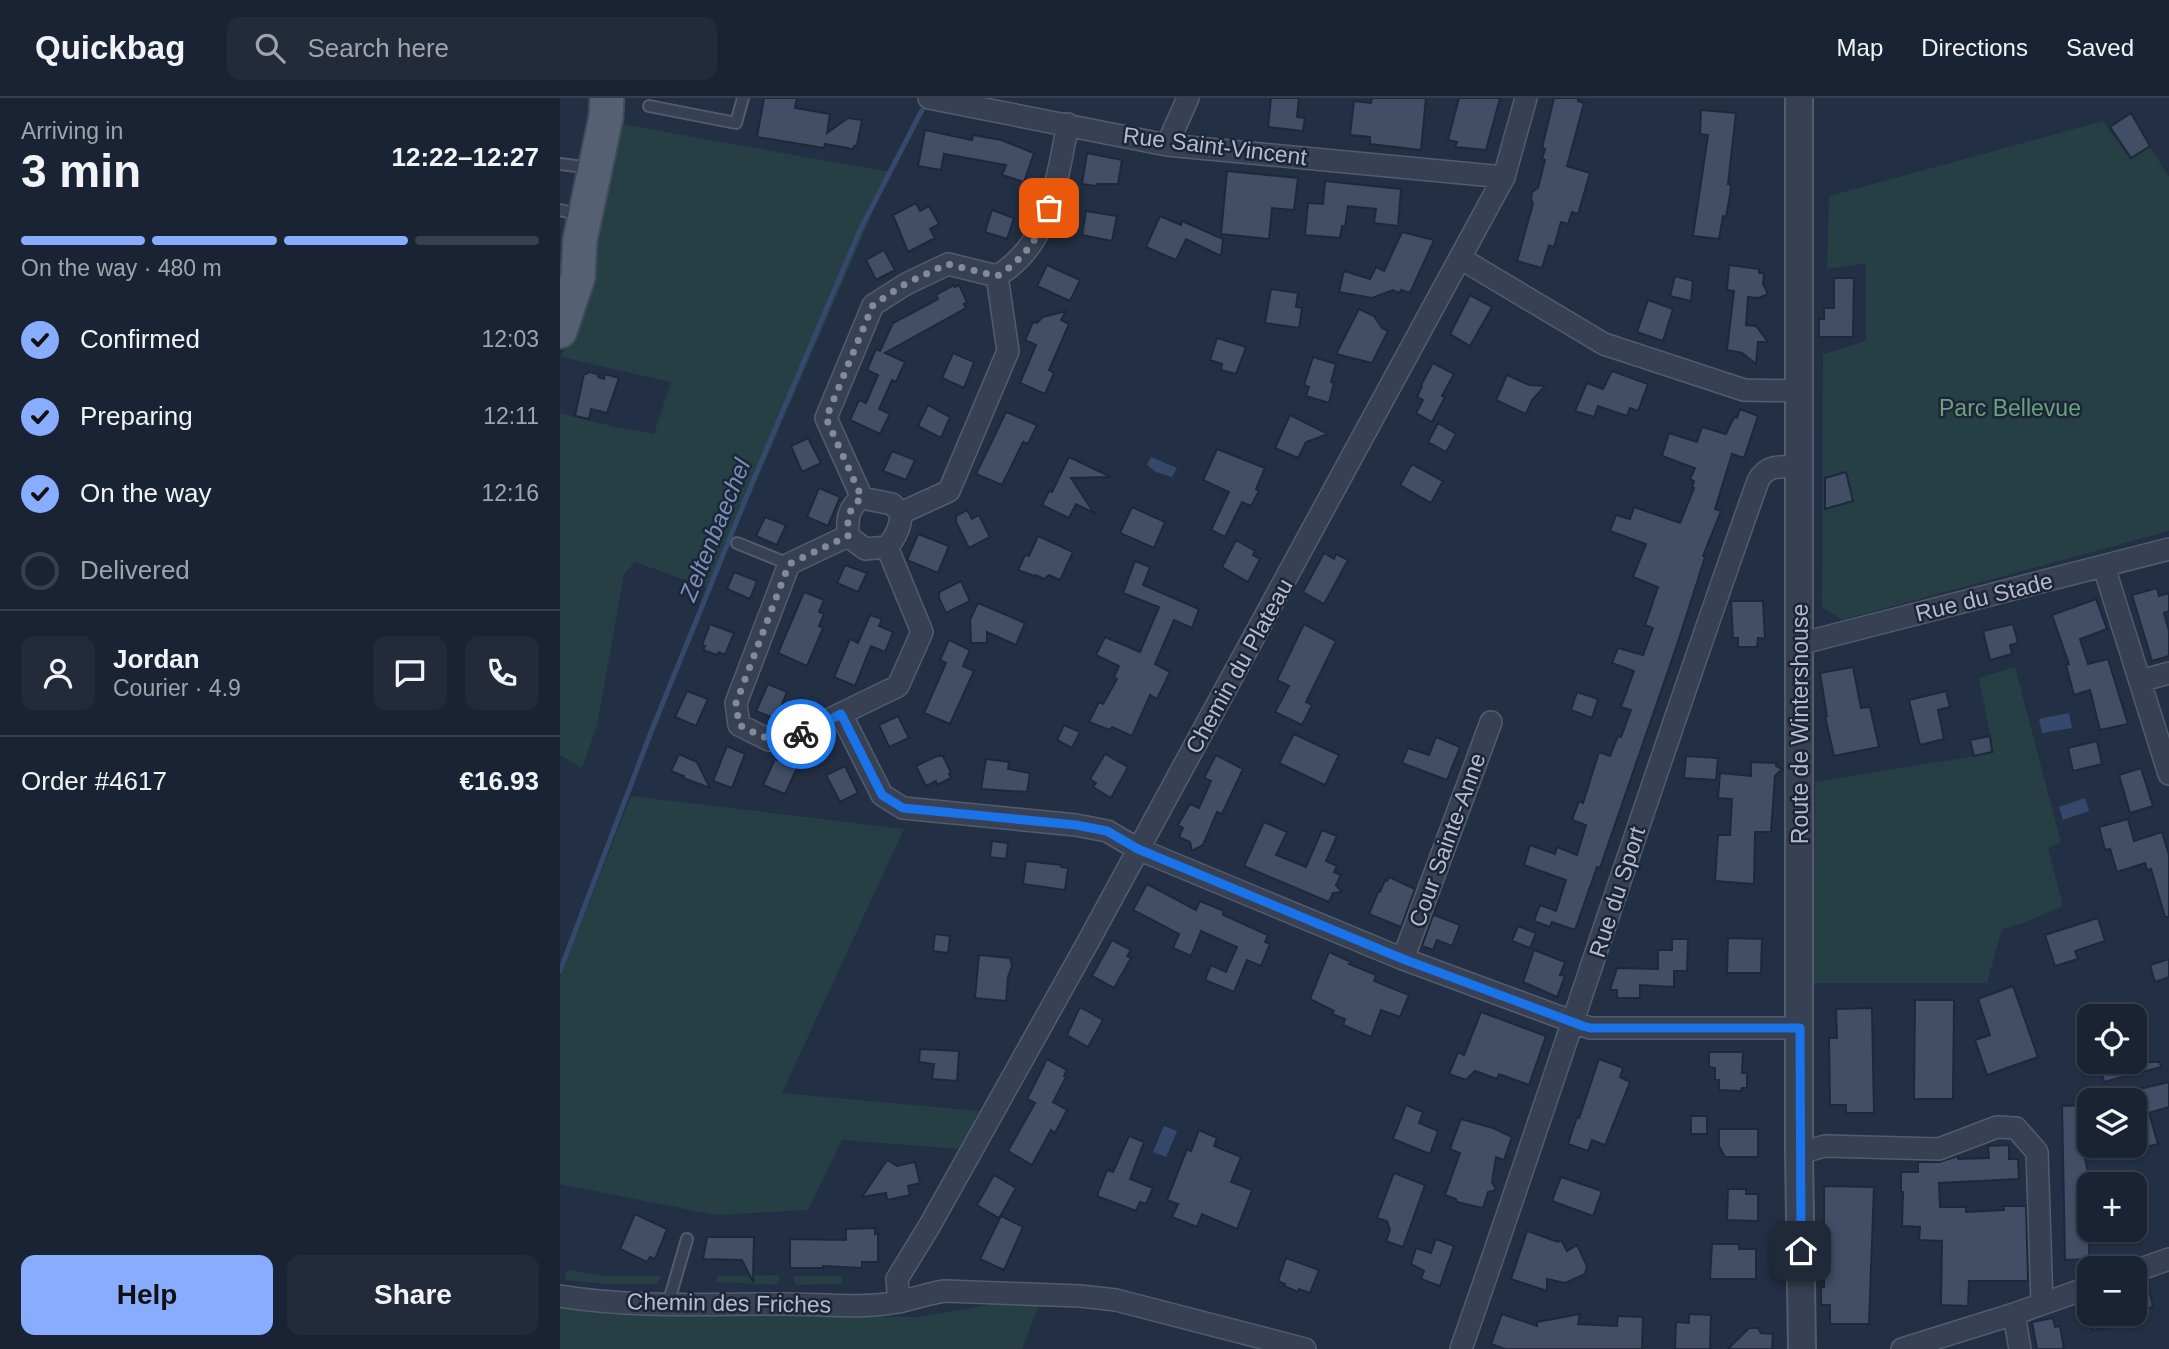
<!DOCTYPE html>
<meta charset="utf-8">
<style>
:root{--surface:#1a2333;--page:#232b3b;--text:#f1f3f6;--muted:#9fa4ac;--line:#38404e;--accent:#88adff}
body{margin:0;font-family:Helvetica,sans-serif;background:var(--page);color:var(--text);height:100vh;display:flex;flex-direction:column;font-size:26px;white-space:nowrap}
*{box-sizing:border-box;margin:0}
p{font-size:23px;color:var(--muted)}
.icon{flex:none;width:38px;height:38px;fill:none;stroke:currentColor;stroke-width:2;stroke-linecap:round;stroke-linejoin:round}
.map{position:relative;flex:1;overflow:hidden}
.sheet{display:flex;flex-direction:column;background:var(--surface);width:560px}
.sheet>*{flex:none}
.tools{position:absolute;left:1517px;top:906px;display:grid;gap:14px}
.tools a{display:grid;place-items:center;width:70px;height:70px;border-radius:14px;background:var(--surface);box-shadow:0 2px 5px #0004,0 0 0 2px var(--line);font-size:35px}
.pin{position:absolute;display:grid;place-items:center;width:60px;height:60px;color:#fff;margin:-30px;border-radius:14px;box-shadow:0 4px 10px #0006}
.courier{position:absolute;display:grid;place-items:center;width:70px;height:70px;margin:-35px;border:5px solid #1a73e8;border-radius:50%;background:#fff;color:#222;box-shadow:0 2px 9px #0007}
.headline em{font-style:normal;font-weight:700}
.headline div{display:flex;flex-direction:column-reverse}
.headline{display:flex;align-items:center;justify-content:space-between;height:119px;padding:0 21px}
h1{font-size:46px;font-weight:700;line-height:52px}
.bar{display:grid;grid-template-columns:repeat(4,1fr);gap:10px 7px;align-content:center;height:84px;padding:0 21px}
.bar i{height:9px;border-radius:5px;background:var(--line)}
.bar .active{background:var(--accent)}
.bar p{grid-column:span 4}
.line{display:flex;align-items:center;gap:18px;padding:0 21px;border-top:2px solid var(--line)}
.line div{flex:1}
.round{display:grid;place-items:center;flex:none;width:74px;height:74px;border-radius:14px;background:var(--page)}
ol{padding:0 21px;list-style:none}
li{display:flex;align-items:center;gap:21px;height:77px}
li p{margin-inline-start:auto}
li .icon{padding:7px;border-radius:50%;background:var(--accent);color:#111;stroke-width:4}
li:last-child{color:var(--muted)}
li i{width:38px;height:38px;border:4px solid var(--line);border-radius:50%}
.button{display:flex;gap:14px;margin-top:auto;padding:14px 21px}
.button a{flex:1;height:80px;border-radius:14px;background:var(--accent);color:#111;font-size:28px;font-weight:700;line-height:80px;text-align:center}
.button a+a{background:var(--page);color:var(--text)}
header{display:flex;align-items:center;gap:42px;box-sizing:border-box;height:98px;padding:0 35px;background:var(--surface);border-bottom:2px solid var(--line)}
header strong{font-size:33px}
nav{display:flex;gap:38px;margin-inline-start:auto;font-size:24px}
.search{width:490px;height:63px;background:var(--page);display:flex;align-items:center;gap:18px;box-sizing:border-box;padding:0 24px;border-radius:14px;color:var(--muted);font-size:26px}
main{display:flex;flex:1;min-height:0}
.map>svg:first-child{display:block}
</style>
<header>
<strong>Quickbag</strong>
<div class="search"><svg class="icon" aria-label="search" viewBox="0 0 24 24"><circle cx="10" cy="10" r="6"/><path d="M15 15l6 6"/></svg>Search here</div>
<nav><a>Map</a><a>Directions</a><a>Saved</a></nav>
</header>
<main>
<section class="sheet">
<div class="headline"><div><h1>3 min</h1><p>Arriving in</p></div><em>12:22–12:27</em></div>
<div class="bar"><i class="active"></i><i class="active"></i><i class="active"></i><i></i><p>On the way · 480 m</p></div>
<ol>
<li><svg class="icon" aria-label="check" viewBox="0 0 24 24"><path d="M5 12l5 5 9-10"/></svg>Confirmed<p>12:03</p></li>
<li><svg class="icon" aria-label="check" viewBox="0 0 24 24"><path d="M5 12l5 5 9-10"/></svg>Preparing<p>12:11</p></li>
<li><svg class="icon" aria-label="check" viewBox="0 0 24 24"><path d="M5 12l5 5 9-10"/></svg>On the way<p>12:16</p></li>
<li><i></i>Delivered</li>
</ol>
<div class="line" style="height:126px"><a class="round"><svg class="icon" aria-label="person" viewBox="0 0 24 24"><circle cx="12" cy="8" r="4"/><path d="M4 21q1-7 8-7t8 7"/></svg></a><div><b>Jordan</b><p>Courier · 4.9</p></div><a class="round"><svg class="icon" aria-label="chat" viewBox="0 0 24 24"><path d="M4 5h16v11H9l-5 4z"/></svg></a><a class="round"><svg class="icon" aria-label="phone" viewBox="0 0 24 24"><path d="M5 4h4l2 5-3 2q2 4 5 5l2-3 5 2v4C11 20 4 13 5 4z"/></svg></a></div>
<div class="line" style="height:91px"><div>Order #4617</div><b>€16.93</b></div>
<div class="button"><a>Help</a><a>Share</a></div>
</section>
<div class="map">
<svg width="1609" height="1251" viewBox="0 0 1609 1251">
<rect width="100%" height="100%" fill="#232f44"/>
<path fill="#253f45" d="M1543,23L1571,62L1590,49L1609,79V433L1282,522L1262,509L1263,256L1306,243V165L1267,171L1269,98Z
M61,26L330,74L150,491L75,464L64,476L37,628L22,670L0,657V315L51,328L94,336L111,284L1,259L11,237L52,54Z
M1455,569L1501,744L1488,750L1503,808L1466,824L1442,831L1427,885H1253L1255,684L1434,655L1419,580Z
M71,698L344,731L222,995L419,1013L399,1051L282,1042L248,1112L156,1117L0,1086V879Z
M7,1172L43,1178H102L97,1186H46L5,1182Z
M219,1177V1184L214,1187L157,1184V1178Z
M234,1178H282V1185L279,1186L238,1187L234,1185Z
M432,1206L479,1207L462,1251H0V1209L34,1214L358,1219Z"/>
<path fill="#36486c" d="M591,359L617,370L612,379L596,374L587,367Z
M1509,615L1512,630L1482,635L1479,621Z
M1525,700L1529,713L1503,722L1499,709Z
M604,1028L617,1033L606,1059L593,1054Z"/>
<g fill="none" stroke-linecap="round" stroke-linejoin="round">
<path stroke="#36486c" stroke-width="5" d="M0,873L91,634L193,383L300,132L362,12"/>
</g>
<path fill="#424e66" stroke="#1f283a" stroke-width="2" d="M204,0H237L235,10L270,16L267,35L288,20L302,22L297,47L294,48L293,51L265,46L264,50L197,39Z
M711,0H739L737,19L745,20L743,33L708,29Z
M812,0H866L861,52L810,46V39L790,37L794,3L811,5Z
M899,0H940L926,52L895,49L897,44L888,42Z
M994,0H1018V3L1024,5L1007,68L1030,75L1018,116L1012,114L1008,126L1001,124L994,149L989,147L982,170L957,163L973,106L971,101L972,94L978,90L985,62L982,61L985,51L982,50Z
M1141,12L1176,15L1168,86L1171,87L1170,97L1166,119L1163,118L1159,141L1133,138L1148,37L1140,36Z
M1571,15L1590,48L1571,60L1550,29Z
M365,32L412,42L413,37L441,42L474,55L464,84L442,77L446,67L384,56L381,72L358,68Z
M527,55L562,62L558,86H537L536,88L522,86Z
M667,73L738,80L734,112L712,110L709,141L661,136Z
M765,83L841,91L838,128L814,125L816,111L788,108L785,129L782,128L780,140L745,137L748,105L763,106Z
M356,105L360,113L369,108L379,126L370,131L375,140L348,154L333,117Z
M432,112L454,120L447,141L425,134Z
M526,113L557,118L552,143L522,137Z
M600,118L621,127L622,123L663,141L661,158L626,141L616,162L586,149Z
M842,134L874,142L850,195L841,192L839,195L833,192L812,200L779,194L784,173L810,181L816,169L824,173Z
M324,152L335,172L316,182L306,162Z
M487,167L520,182L510,203L477,188Z
M1169,167L1199,171V175H1204L1203,186L1208,196L1199,200L1188,199L1186,227L1196,228L1208,244H1198L1196,266L1182,255L1167,252L1174,193L1167,192Z
M1115,178L1133,183L1131,203L1110,198Z
M1274,180H1294L1293,239H1259V221H1264V210H1274Z
M394,187L395,189L399,187L407,204L404,206L406,210L325,255L345,264L336,284L332,282L319,311L330,316L320,336L290,322L299,302L306,305L318,277L307,272L316,251L320,253L333,225L378,201L376,197Z
M711,191L738,195L736,209L742,210L739,230L705,225Z
M910,197L932,209L910,248L890,236Z
M1088,202L1113,211L1103,243L1077,234Z
M799,211L814,218L822,230L828,233L812,265L776,256Z
M506,213L501,222L509,226L489,272L494,275L485,296L460,285L476,247L465,242L473,224L477,225L483,219Z
M657,240L686,249L676,276L661,272L662,266L650,262Z
M393,255L414,264L404,290L382,280Z
M753,259L776,266L771,284L774,285L769,305L746,298L749,289L744,287Z
M873,265L894,276L882,298L885,299L872,324L856,315L863,302L857,299L862,288L861,287Z
M1052,273L1088,286L1078,313L1070,310L1067,318L1038,308L1034,319L1015,313L1027,285L1043,291Z
M28,274L38,276V279L44,281L45,276L59,280L47,315L31,311L29,321L15,318L24,276H27Z
M947,277L969,287L985,288L972,302L966,316L936,302Z
M368,307L390,319L381,340L358,328Z
M1180,311L1198,318L1184,360L1172,356L1155,411L1161,413L1143,458L1145,459L1117,547L1040,770L1037,769L1015,832L992,824L990,829L974,823L980,807L996,813L1006,782L964,767L970,747L995,756L997,749L1017,757L1026,727L1012,722L1019,703L1023,705L1039,654L1050,658L1058,638L1061,639L1071,612L1061,609L1074,573L1052,565L1058,550L1083,557L1093,530L1085,527L1098,489L1073,479L1086,446L1050,433L1056,417L1070,421L1074,409L1120,425L1134,390L1132,389L1134,383L1130,381L1135,370L1102,358L1109,335L1137,344L1142,329L1166,336L1174,319L1177,320Z
M446,314L477,327L468,346L463,344L442,387L416,376Z
M730,317L768,336L746,344L738,360L715,350Z
M878,325L896,336L886,354L868,344Z
M248,340L261,365L242,374L231,348Z
M657,351L705,370L696,391L699,393L691,408L682,404L665,439L651,432L669,394L643,382Z
M332,353L355,362L346,382L323,373Z
M509,359L551,379L511,380L534,415L516,406L509,420L482,407L489,393L492,394Z
M852,366L883,383L871,405L840,387Z
M1286,374L1293,403L1265,411V380Z
M259,390L280,399L268,428L247,419Z
M572,409L605,424L594,450L560,435Z
M407,412L412,421L419,417L430,439L409,450L396,424V418Z
M205,419L226,427L217,447L196,438Z
M358,436L389,448L378,475L347,462Z
M478,438L513,454L500,482L489,477L484,481L476,477L474,478L458,472L465,457L469,458Z
M676,442L695,453L693,457L700,461L688,484L662,469Z
M764,455L774,461L776,456L788,462L764,506L743,494Z
M575,463L590,469L583,487L639,511L632,530L614,522L595,566L610,574L597,601L590,597L572,638L552,629L550,632L529,624L539,604L543,606L557,581L554,579L559,568L536,557L545,539L580,554L599,509L563,495Z
M285,467L307,475L298,494L277,485Z
M174,474L197,483L190,501L167,491Z
M401,483L410,503L386,515L379,500V494Z
M1597,490L1599,498L1609,495V513L1604,515L1609,533V558L1592,563L1572,497Z
M244,494L264,502L259,514L264,516L259,528L263,530L247,568L218,555Z
M1536,501L1547,531L1520,541L1528,566L1548,561L1568,626L1540,632L1530,592L1514,597L1506,567L1509,566L1492,517Z
M1171,503H1203L1205,541L1198,540L1197,549H1178V540H1173Z
M418,505L465,525L456,547L427,534V545H411L410,522Z
M310,517L322,521L319,528L333,534L325,554L311,548L295,588L274,579L290,541L298,545Z
M150,526L174,535L165,557L159,554L157,557L143,552L145,548L142,547Z
M744,526L776,543L746,604L752,607L742,627L715,614L729,588L717,582Z
M1453,526L1458,545L1450,547L1452,556L1430,562L1423,533Z
M389,542L410,552L403,568L414,573L390,626L364,615L386,565L380,562Z
M1293,569L1301,610L1310,609L1319,649L1274,658L1265,618H1267L1260,575Z
M208,586L227,594L216,621L196,613Z
M127,593L148,601L136,628L115,619Z
M1386,593L1390,609L1378,612L1384,641L1360,647L1349,602Z
M1017,594L1038,601L1032,620L1011,612Z
M338,618L349,640L329,649L319,627Z
M504,627L520,634L512,650L497,642Z
M734,636L779,657L765,687L719,665Z
M1430,638L1432,654L1414,658L1410,642Z
M876,639L900,649L887,682L842,665L848,650L869,657Z
M1537,643L1542,666L1513,673L1508,650Z
M167,648L185,656L172,690L153,683Z
M119,656L137,664L150,690L123,680L124,678L111,673Z
M545,656L568,669L551,700L533,689L536,685L530,681Z
M656,657L683,671L662,716L657,714L643,747L632,753L630,744L619,739L623,730L618,727L630,706L639,710L651,683L644,680Z
M377,658H383L391,675L389,676L391,680L377,687L376,683L366,688L356,668Z
M1126,658L1158,660L1156,682L1124,680Z
M215,661L237,670L225,696L203,687Z
M426,661L449,664L448,671L470,675L467,694L421,691Z
M1191,664L1216,665V668L1222,671L1215,678L1211,734H1195L1194,786L1155,783L1158,737H1170L1172,701L1158,700L1160,675L1191,678Z
M285,668L298,695L280,704L266,677Z
M1581,670L1593,708L1570,715L1559,677Z
M1568,721L1574,743L1602,734L1609,757V819H1605L1591,771L1587,772L1585,765L1557,774L1550,751L1545,752L1539,729Z
M704,724L727,734L716,757L746,769L762,732L777,738L766,763L777,768L774,774L781,777L776,787L782,794L773,795L769,804L684,768Z
M432,743L448,745L446,761L430,759Z
M466,763L501,767V769L508,770L505,792L463,786Z
M829,779L855,791L841,829L809,816L818,794H820L825,782L827,783Z
M587,786L636,812L640,803L664,813L663,817L708,837L705,844L710,846L701,868L687,862L674,894L645,882L651,867L666,874L677,849L641,833L631,858L613,850L619,836L573,812Z
M879,801L874,817L900,827L892,848L877,842L873,852L862,848Z
M1538,820L1545,843L1515,853L1518,861L1495,868L1485,837Z
M958,828L976,835L970,850L952,843Z
M375,836L390,838L388,855L373,853Z
M1168,840L1202,841L1201,875H1167Z
M1112,841H1128L1127,873H1114V889L1080,887V900H1057V892H1050L1057,870L1098,871V852H1112Z
M552,842L571,852L567,858L571,860L554,890L532,878Z
M974,852L1005,864L1000,877L1005,878L997,899L963,884Z
M769,854L791,864L789,866L816,877L814,883L849,897L840,919L821,912L811,939L783,927L785,921L772,916L774,913L750,901Z
M419,857L450,860L452,868L448,879L446,903L415,900Z
M1609,861V879L1595,884L1590,867Z
M1453,888L1478,959L1427,977L1415,942L1430,937L1418,901Z
M1355,902H1394L1393,1001H1354Z
M520,909L543,922L528,949L507,937Z
M1312,910L1314,1015H1286V1007H1270L1269,940H1277L1276,911Z
M921,914L986,938L969,987L939,976L937,981L915,973L906,982L889,976L898,954L904,957Z
M360,951L399,953L397,983L372,981L374,966L359,964Z
M1149,954H1183L1182,975H1187V990H1182L1181,993L1159,992V982H1155V970L1149,969Z
M487,961L507,972L504,978L506,979L493,1004L507,1012L495,1035L491,1032L472,1067L448,1053L475,1005L467,1001Z
M1039,961L1063,970L1060,979L1070,984L1045,1047L1032,1042L1028,1053L1008,1046L1017,1019L1019,1020Z
M1583,961V964H1600L1601,969L1544,984L1541,970L1560,964H1575Z
M1609,984V1009L1589,1015L1598,1046L1575,1052V1010L1580,1008L1575,992Z
M846,1007L863,1014L859,1025L878,1033L870,1056L833,1041Z
M1526,1007L1527,1038L1525,1061L1530,1082L1529,1161L1505,1162L1502,1008Z
M1131,1018H1147V1036H1131Z
M901,1021L933,1030L952,1039L944,1062L936,1059L932,1084L936,1092L928,1094L923,1110L897,1104L896,1101L885,1097L900,1055L890,1051Z
M1159,1031H1198V1059H1165L1159,1048Z
M639,1032L657,1040L654,1048L681,1059L671,1084L692,1092L677,1131L642,1116L637,1129L612,1119L618,1106L607,1102L627,1051L631,1053Z
M569,1038L584,1044L570,1081L593,1090L586,1106L580,1104L576,1113L537,1098L547,1072L553,1074Z
M1449,1047V1061H1458L1459,1081L1379,1085L1380,1109H1406V1114L1444,1112L1443,1108H1466L1468,1183H1409L1408,1208L1381,1207L1382,1143L1359,1142L1360,1129L1342,1128L1343,1094H1341V1074H1358V1064H1379L1398,1058V1061L1429,1060L1428,1048Z
M327,1062L337,1068L355,1064L360,1085L348,1088L350,1097L327,1102L326,1095L302,1099Z
M834,1075L865,1087L843,1149L826,1143L830,1132L827,1123L817,1120Z
M434,1077L456,1090L439,1120L417,1107Z
M1001,1079L1042,1093L1033,1118L992,1103Z
M1264,1088L1314,1089L1309,1226H1270V1207H1261V1189H1264Z
M1168,1091H1186V1096H1198V1123L1167,1122Z
M75,1116L107,1131L95,1161L90,1159L87,1164L60,1151Z
M441,1118L463,1129L444,1172L420,1161Z
M315,1130V1136L318,1135V1164H302V1170L263,1168V1170H230V1141L286,1142V1131Z
M967,1133L998,1144L1001,1142L1007,1153L1017,1147L1027,1168L1025,1176L1005,1185L987,1181V1193L951,1181Z
M147,1139H194L193,1184L182,1162L143,1161Z
M876,1141L894,1148L880,1188L861,1181L864,1173L851,1166L856,1150L871,1155Z
M1152,1146H1179V1151H1196V1181H1150Z
M726,1160L759,1172L750,1195L739,1191L738,1194L724,1188L725,1186L718,1183Z
M1588,1187L1593,1209L1575,1212V1190Z
M942,1216L977,1228V1224L1020,1216L1018,1226L1057,1228L1058,1218L1083,1219L1082,1251H945L931,1246Z
M1129,1216L1151,1217L1150,1251H1115L1116,1224L1129,1225Z
M1530,1216H1577L1578,1224L1533,1232Z
M1493,1220L1495,1229L1500,1228L1504,1251H1477L1472,1224Z
M1189,1230H1198L1201,1235L1213,1236L1212,1251H1168Z"/>
<g fill="none" stroke-linecap="round" stroke-linejoin="round">
<g stroke="#535c6d" stroke-width="14">
<path id="service" d="M89,8L176,25L183,0
M0,66L31,70
M0,112L22,117
M177,445L229,466
M108,1206L127,1141"/>
</g>
<g stroke="#535c6d" stroke-width="24">
<path id="minor" d="M369,0L607,47L944,79
M607,47L628,0
M900,160L1044,246L1184,292L1240,293
M437,178L448,253L389,393L341,415C341,429 336,439 327,449L362,534L338,588L227,642H209L179,627L176,605L229,466L288,438C287,422 288,409 302,400L266,320L313,207L346,186L388,166L437,178C491,146 496,83 508,26
M302,400L332,406L341,415
M288,438L305,451L327,449
M1544,469L1609,676
M1239,546L1609,451
M1580,583L1609,575
M281,616L322,697L343,710L516,727L547,733L578,751L843,861L1030,930H1240
M843,861L931,624
M1239,1055L1265,1048L1379,1051L1437,1029L1456,1030L1477,1054L1482,1206
M1575,1173L1609,1161
M0,1198C74,1210 151,1206 225,1206C262,1206 302,1211 338,1204C354,1201 369,1195 385,1193L520,1198L556,1202L745,1251
M339,1204L337,1181L370,1127L528,844L944,79L966,0
M1454,1216L1460,1251
M901,1251C1002,962 1095,671 1198,383C1207,365 1223,369 1240,369
M1342,1251L1454,1216L1530,1189"/>
</g>
<g stroke="#535c6d" stroke-width="30">
<path id="tertiary" d="M1239,0V1055L1242,1251"/>
</g>
<g stroke="#424a5c" stroke-width="37">
<path id="primary" d="M0,233L18,179L20,142L46,19L47,0"/>
</g>
<use href="#service" stroke="#384153" stroke-width="10"/>
<use href="#minor" stroke="#384153" stroke-width="21"/>
<use href="#tertiary" stroke="#384153" stroke-width="26"/>
<use href="#primary" stroke="#566073" stroke-width="33"/>
</g>
<g fill="none" stroke-linecap="round" stroke-linejoin="round">
<path stroke="#828b9d" stroke-width="7" stroke-dasharray="0 12.6" d="M241,636C215,648 203,639 179,627L176,605L229,466L288,438C287,422 288,409 302,400L266,320L313,207L345,186L387,166L437,178C462,163 481,138 489,110"/>
<path stroke="#1a73e8" stroke-width="9" d="M241,636L281,616L322,697L343,710L516,727L547,733L578,751L843,861L1023,928L1030,930H1240L1241,1153"/>
</g>
<g text-anchor="middle" stroke-width="5" stroke-linejoin="round" paint-order="stroke">
<g font-size="23" fill="#b5bccd" stroke="#1d2639">
<text transform="translate(655 48) rotate(7)" y="8">Rue Saint-Vincent</text>
<text transform="translate(1424 499) rotate(-14)" y="8">Rue du Stade</text>
<text transform="translate(679 568) rotate(-61)" y="8">Chemin du Plateau</text>
<text transform="translate(1240 626) rotate(-90)" y="8">Route de Wintershouse</text>
<text transform="translate(887 742) rotate(-70)" y="8">Cour Sainte-Anne</text>
<text transform="translate(1057 794) rotate(-72)" y="8">Rue du Sport</text>
<text transform="translate(169 1205) rotate(1)" y="8">Chemin des Friches</text>
</g>
<g font-size="23" fill="#6aa17a" stroke="#1d2639">
<text x="1450" y="318">Parc Bellevue</text>
</g>
<g font-size="24" font-style="italic" fill="#7a8fb7" stroke="#1d2639">
<text transform="translate(155 432) rotate(-68)" y="8">Zeltenbaechel</text>
</g>
</g>
</svg>
<div class="tools">
<a><svg class="icon" aria-label="locate" viewBox="0 0 24 24"><circle cx="12" cy="12" r="6"/><path d="M12 2v4M12 18v4M2 12h4M18 12h4"/></svg></a>
<a><svg class="icon" aria-label="layers" viewBox="0 0 24 24"><path d="M12 4l9 5-9 5-9-5zM3 14l9 5 9-5"/></svg></a>
<a>+</a>
<a>−</a>
</div>
<div class="pin" style="left:489px;top:110px;background:#ea580c"><svg class="icon" aria-label="bag" viewBox="0 0 24 24"><path d="M5 8h14l-1 12H6zM9 8a3 3 0 0 1 6 0"/></svg></div>
<div class="pin" style="left:1241px;top:1153px;background:#1f2937"><svg class="icon" aria-label="home" viewBox="0 0 24 24"><path d="M3 11l9-7 9 7M6 9v11h12V9"/></svg></div>
<div class="courier" style="left:241px;top:636px"><svg class="icon" aria-label="bike" viewBox="0 0 24 24"><circle cx="6" cy="16" r="4"/><circle cx="18" cy="16" r="4"/><path d="M6 16l4-8h5l3 8M10 8l3 8H6M13 5h3"/></svg></div>
</div>
</main>
